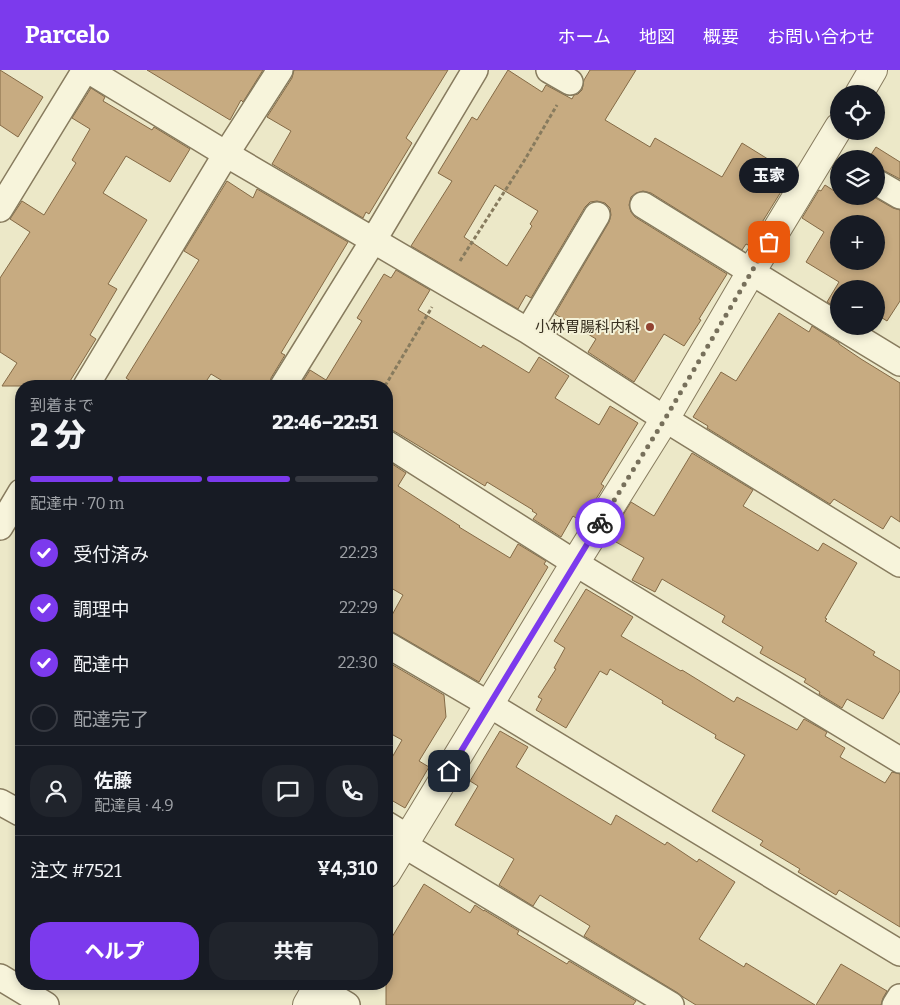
<!DOCTYPE html>
<html lang="ja">
<meta charset="utf-8">
<style>
:root{--surface:#171b24;--page:#20242c;--text:#f1f3f6;--muted:#9ea1a6;--line:#363941;--accent:#7c3aed}
body{margin:0;font-family:Bitter,"Noto Sans JP",serif;background:var(--page);color:var(--text);height:100vh;display:flex;flex-direction:column;font-size:19px;white-space:nowrap}
*{box-sizing:border-box;margin:0}
p{font-size:16px;color:var(--muted)}
.icon{flex:none;width:28px;height:28px;fill:none;stroke:currentColor;stroke-width:2;stroke-linecap:round;stroke-linejoin:round}
.map{position:relative;flex:1;overflow:hidden}
.side{position:absolute;left:15px;top:310px;width:378px;height:610px;display:flex;flex-direction:column;background:var(--surface);border-radius:20px;box-shadow:0 2px 8px #0003}
.side>*{flex:none}
.controls{position:absolute;left:830px;top:15px;display:grid;gap:10px}
.controls a{display:grid;place-items:center;width:55px;height:55px;border-radius:50%;background:var(--surface);box-shadow:0 2px 8px #0003;font-size:25px}
.pin{position:absolute;display:grid;place-items:center;width:42px;height:42px;color:#fff;margin:-21px;border-radius:10px;box-shadow:0 2px 8px #0006}
.courier{position:absolute;display:grid;place-items:center;width:50px;height:50px;margin:-25px;border:4px solid #7c3aed;border-radius:50%;background:#fff;color:#222;box-shadow:0 1px 6px #0007}
.bubble{position:absolute;height:35px;border-radius:18px;background:var(--surface);box-shadow:0 2px 8px #0003;font-size:16px;font-weight:800;line-height:35px;text-align:center}
.overview em{font-style:normal;font-weight:800}
.overview div{display:flex;flex-direction:column-reverse}
.overview{display:flex;align-items:center;justify-content:space-between;height:85px;padding:0 15px}
h1{font-size:32px;font-weight:800;line-height:38px}
.bar{display:grid;grid-template-columns:repeat(4,1fr);gap:8px 5px;align-content:center;height:60px;padding:0 15px}
.bar i{height:6px;border-radius:4px;background:var(--line)}
.bar .current{background:var(--accent)}
.bar p{grid-column:span 4}
.line{display:flex;align-items:center;gap:12px;padding:0 15px;border-top:1px solid var(--line)}
.line div{flex:1}
.round{display:grid;place-items:center;flex:none;width:52px;height:52px;border-radius:20px;background:var(--page)}
ol{padding:0 15px;list-style:none}
li{display:flex;align-items:center;gap:15px;height:55px}
li p{margin-inline-start:auto}
li .icon{padding:5px;border-radius:50%;background:var(--accent);color:#fff;stroke-width:4}
li:last-child{color:var(--muted)}
li i{width:28px;height:28px;border:2px solid var(--line);border-radius:50%}
.button{display:flex;gap:10px;margin-top:auto;padding:10px 15px}
.button a{flex:1;height:58px;border-radius:20px;background:var(--accent);color:#fff;font-size:20px;font-weight:800;line-height:58px;text-align:center}
.button a+a{background:var(--page);color:var(--text)}
header{display:flex;align-items:center;gap:30px;box-sizing:border-box;height:70px;padding:0 25px;background:var(--accent);color:#fff}
header strong{font-size:24px}
nav{display:flex;gap:28px;margin-inline-start:auto;font-size:18px}
.map>svg:first-child{display:block}
</style>
<header>
<strong>Parcelo</strong>
<nav><a>ホーム</a><a>地図</a><a>概要</a><a>お問い合わせ</a></nav>
</header>
<div class="map">
<svg width="900" height="935" viewBox="0 0 900 935">
<rect width="100%" height="100%" fill="#ece8c8"/>
<path fill="#c7ab81" stroke="#846a46" fill-rule="evenodd" d="M0,0L43,27L18,67L0,55Z
M147,0H263L243,32L241,30L230,50Z
M294,0H448L406,68L412,73L369,144L366,142L363,148L272,94L291,61L267,47L292,8Z
M508,0L542,22L546,15L572,29L574,25L578,24L582,20L584,10L590,0H636L605,50L650,77L655,68L722,107L742,73L792,104L748,175L746,174L742,180L651,123L643,121L636,123L631,127L629,135L631,142L635,147L727,204L699,249L701,250L684,276L664,264L634,312L588,282L596,269L555,244L609,152L611,145L610,138L605,133L597,131L590,132L585,137L531,228L526,225L518,239L411,176L452,111L438,103L472,47L477,50ZM495,115L538,141L530,154L532,156L507,196L464,167Z
M91,18L105,27L103,31L152,60L154,57L190,79L170,112L126,86L103,123L147,150L108,214L117,219L90,265L96,269L67,316H2L17,293L0,282V208L30,162L10,149L22,131L44,145L76,93L72,90L90,59L72,48Z
M876,77L900,92V109L883,100L876,98V89H868Z
M227,111L253,128L257,119L348,172L281,283L285,285L271,308L269,316H231L211,304L203,316H138L126,308L199,190L184,181Z
M825,115L839,124V126L845,127V126H872L893,138L900,140V231L887,251L876,244V219H839V239L827,232L839,212L806,192L824,162L802,148L819,120L821,121ZM839,154H876V191H839Z
M396,200L430,220L418,240L481,278L483,275L529,303L539,287L569,306L555,328L599,355L610,336L638,353L601,414L604,416L582,452L573,446L561,467L533,449L537,444L532,441L533,440L487,412L485,416L394,361L386,359V316H300L310,300L326,310L362,251L357,248L384,204L391,208Z
M779,243L809,262L812,256L839,273V274L861,289L900,313V452L891,446L883,459L834,429L830,434L707,358L708,356L693,347L721,302L736,311Z
M692,383L753,420L743,436L818,481L823,473L857,493L825,548L827,549L825,551L875,582L873,585L900,601V621L883,649L847,629L842,638L819,624L820,622L804,612L806,609L760,583L763,577L722,552L725,546L662,509L655,522L632,510L644,488L609,468L631,432L654,446Z
M386,390L406,403L398,416L460,456L459,457L510,488L518,474L546,491L544,494L548,497L479,612L393,562L386,560V556L403,525L386,515Z
M586,519L633,547L621,566L681,601L682,600L734,632L737,627L797,660L804,649L827,662L825,666L845,678L840,687L885,713L892,702L900,704V857L839,820L836,825L798,802L800,799L760,775L763,771L712,741L745,685L715,668L716,665L662,633L663,631L610,599L607,605L600,601L566,658L536,640L542,629L538,627L556,599L554,598L565,578L554,571Z
M386,591L444,625L446,647L419,691L429,697L405,738L386,727V698L402,670L386,661Z
M500,661L528,677L516,697L611,755L616,745L665,775L667,772L697,792L699,789L735,812L699,869L744,897L746,893L815,935H696L683,927L678,923L584,866L590,856L540,825L533,836L499,815L514,789L455,755L478,716L470,711Z
M424,814L470,843L475,835L484,841V840L519,861L517,864L567,894L569,891L636,931L633,935H386V877Z
M841,894L887,921L883,928L881,935H816Z"/>
<g fill="none" stroke-linecap="round" stroke-linejoin="round">
<g stroke="#877b5e" stroke-width="28">
<path id="minor" d="M88,0L226,84L528,261L665,349L900,494
M549,0L570,12
M876,112L900,126
M643,135L839,256
M0,139L85,0
M839,256L900,293
M528,261L597,145
M86,316L226,84L280,0
M283,316L373,171L475,0
M386,373L575,493L900,690
M0,457L21,422
M386,574L490,635L900,883
M0,732L20,743L21,741
M386,754L409,768
M404,775L671,935
M0,907L46,935
M312,914L347,935
M895,935L900,927"/>
</g>
<g stroke="#877b5e" stroke-width="30">
<path id="tertiary" d="M859,24L873,0
M386,804L575,493L665,349L751,202L839,57
M307,935L319,914"/>
</g>
<path stroke="#877b5e" stroke-width="3" stroke-dasharray="4 2.5" stroke-linecap="butt" d="M460,191L524,91L557,35
M385,316L432,237"/>
<use href="#minor" stroke="#f7f4db" stroke-width="25"/>
<use href="#tertiary" stroke="#f7f4db" stroke-width="28"/>
</g>
<g fill="none" stroke-linecap="round" stroke-linejoin="round">
<path stroke="#77705b" stroke-width="5" stroke-dasharray="0 9" d="M600,453L665,349L769,172"/>
<path stroke="#7c3aed" stroke-width="6" d="M449,701L600,453"/>
</g>
<circle fill="#924332" stroke="#f4f1d7" stroke-width="2" cx="650" cy="257" r="5"/>
<g text-anchor="middle" stroke-width="4" stroke-linejoin="round" paint-order="stroke">
<g font-size="15" fill="#383021" stroke="#f4f1d7" text-anchor="end">
<text x="640" y="262">小林胃腸科内科</text>
</g>
</g>
</svg>
<div class="controls">
<a><svg class="icon" aria-label="locate" viewBox="0 0 24 24"><circle cx="12" cy="12" r="6"/><path d="M12 2v4M12 18v4M2 12h4M18 12h4"/></svg></a>
<a><svg class="icon" aria-label="layers" viewBox="0 0 24 24"><path d="M12 4l9 5-9 5-9-5zM3 14l9 5 9-5"/></svg></a>
<a>+</a>
<a>−</a>
</div>
<div class="pin" style="left:769px;top:172px;background:#ea580c"><svg class="icon" aria-label="bag" viewBox="0 0 24 24"><path d="M5 8h14l-1 12H6zM9 8a3 3 0 0 1 6 0"/></svg></div>
<div class="pin" style="left:449px;top:701px;background:#1f2937"><svg class="icon" aria-label="home" viewBox="0 0 24 24"><path d="M3 11l9-7 9 7M6 9v11h12V9"/></svg></div>
<div class="courier" style="left:600px;top:453px"><svg class="icon" aria-label="bike" viewBox="0 0 24 24"><circle cx="6" cy="16" r="4"/><circle cx="18" cy="16" r="4"/><path d="M6 16l4-8h5l3 8M10 8l3 8H6M13 5h3"/></svg></div>
<div class="bubble" style="left:739px;top:88px;width:60px">玉家</div>
<section class="side">
<div class="overview"><div><h1>2 分</h1><p>到着まで</p></div><em>22:46–22:51</em></div>
<div class="bar"><i class="current"></i><i class="current"></i><i class="current"></i><i></i><p>配達中 · 70 m</p></div>
<ol>
<li><svg class="icon" aria-label="check" viewBox="0 0 24 24"><path d="M5 12l5 5 9-10"/></svg>受付済み<p>22:23</p></li>
<li><svg class="icon" aria-label="check" viewBox="0 0 24 24"><path d="M5 12l5 5 9-10"/></svg>調理中<p>22:29</p></li>
<li><svg class="icon" aria-label="check" viewBox="0 0 24 24"><path d="M5 12l5 5 9-10"/></svg>配達中<p>22:30</p></li>
<li><i></i>配達完了</li>
</ol>
<div class="line" style="height:90px"><a class="round"><svg class="icon" aria-label="person" viewBox="0 0 24 24"><circle cx="12" cy="8" r="4"/><path d="M4 21q1-7 8-7t8 7"/></svg></a><div><b>佐藤</b><p>配達員 · 4.9</p></div><a class="round"><svg class="icon" aria-label="chat" viewBox="0 0 24 24"><path d="M4 5h16v11H9l-5 4z"/></svg></a><a class="round"><svg class="icon" aria-label="phone" viewBox="0 0 24 24"><path d="M5 4h4l2 5-3 2q2 4 5 5l2-3 5 2v4C11 20 4 13 5 4z"/></svg></a></div>
<div class="line" style="height:65px"><div>注文 #7521</div><b>¥4,310</b></div>
<div class="button"><a>ヘルプ</a><a>共有</a></div>
</section>
</div>
